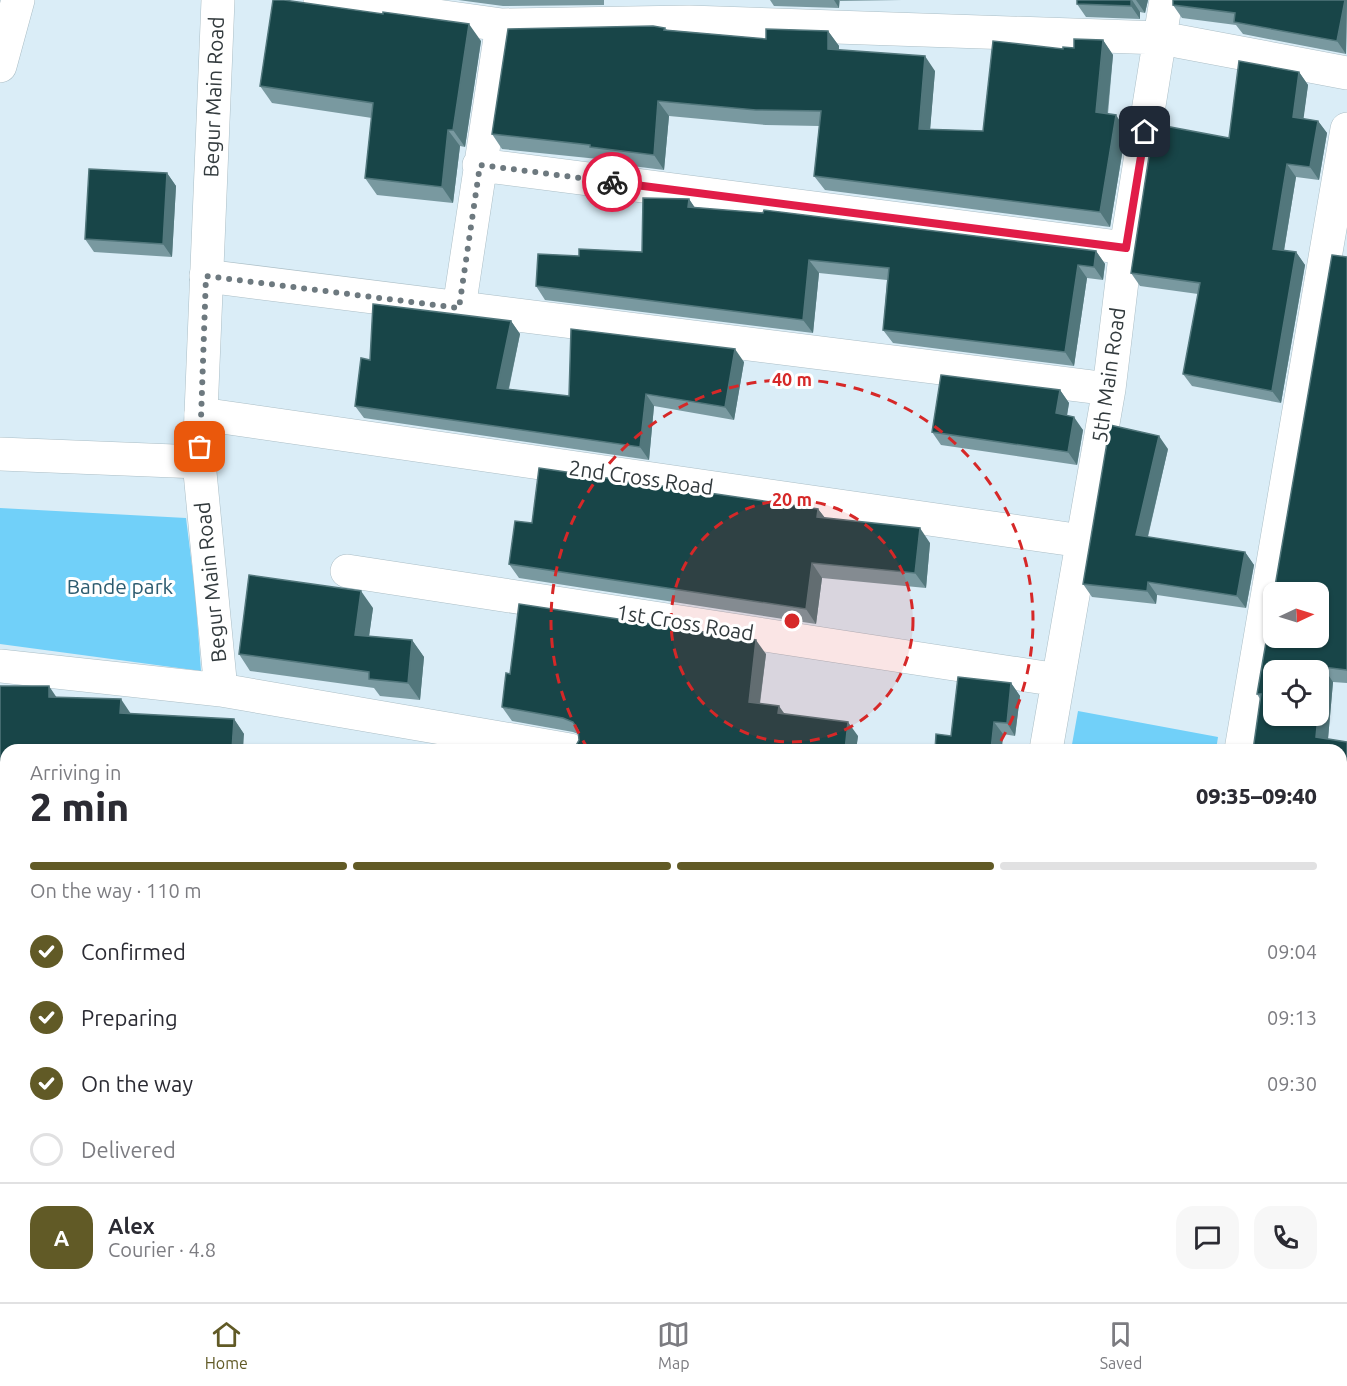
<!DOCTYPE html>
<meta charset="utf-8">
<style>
:root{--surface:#fff;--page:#f7f7f7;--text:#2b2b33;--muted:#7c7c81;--line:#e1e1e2;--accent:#615a26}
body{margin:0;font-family:Ubuntu,sans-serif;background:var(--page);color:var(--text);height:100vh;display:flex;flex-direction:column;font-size:22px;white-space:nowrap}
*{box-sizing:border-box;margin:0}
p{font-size:20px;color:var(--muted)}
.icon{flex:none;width:33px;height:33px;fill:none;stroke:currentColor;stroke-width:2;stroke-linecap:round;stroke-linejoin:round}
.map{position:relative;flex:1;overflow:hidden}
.details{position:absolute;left:0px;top:744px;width:1347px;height:558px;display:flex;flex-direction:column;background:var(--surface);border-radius:18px 18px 0 0;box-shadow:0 2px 4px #0004}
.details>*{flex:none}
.needle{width:39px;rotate:86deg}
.fabs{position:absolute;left:1263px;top:582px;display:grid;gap:12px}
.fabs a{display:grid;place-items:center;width:66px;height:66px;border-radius:12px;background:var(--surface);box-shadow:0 2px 4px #0004;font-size:30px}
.pin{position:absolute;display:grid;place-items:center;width:51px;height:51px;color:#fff;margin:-26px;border-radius:12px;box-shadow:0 3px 9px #0006}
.courier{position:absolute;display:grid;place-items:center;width:60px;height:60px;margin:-30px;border:4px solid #e11d48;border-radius:50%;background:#fff;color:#222;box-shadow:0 2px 8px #0007}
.head em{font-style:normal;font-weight:800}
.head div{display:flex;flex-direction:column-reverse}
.head{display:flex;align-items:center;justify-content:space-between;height:102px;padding:0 30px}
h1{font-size:39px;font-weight:800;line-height:45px}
.bar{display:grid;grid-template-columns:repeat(4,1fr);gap:9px 6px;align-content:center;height:72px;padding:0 30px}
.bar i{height:8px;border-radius:4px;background:var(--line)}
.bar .selected{background:var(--accent)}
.bar p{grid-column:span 4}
.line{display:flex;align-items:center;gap:15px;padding:0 30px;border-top:2px solid var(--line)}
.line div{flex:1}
.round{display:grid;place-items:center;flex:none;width:63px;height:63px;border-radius:18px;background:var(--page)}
ol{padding:0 30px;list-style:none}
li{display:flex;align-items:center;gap:18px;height:66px}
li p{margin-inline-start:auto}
li .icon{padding:6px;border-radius:50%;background:var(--accent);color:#fff;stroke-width:4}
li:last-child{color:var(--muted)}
li i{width:33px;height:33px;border:3px solid var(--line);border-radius:50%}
.menu{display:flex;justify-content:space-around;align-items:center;height:84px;border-top:2px solid var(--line);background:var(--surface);font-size:16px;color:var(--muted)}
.menu a{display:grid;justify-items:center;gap:3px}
.menu .selected{color:var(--accent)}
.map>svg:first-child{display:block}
</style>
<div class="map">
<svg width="1347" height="1302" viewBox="0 0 1347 1302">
<rect width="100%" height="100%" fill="#daedf7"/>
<path fill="#71d0f9" d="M0,508L186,518L195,590L201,671L0,644Z
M1078,711L1218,737L1216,750H1071Z"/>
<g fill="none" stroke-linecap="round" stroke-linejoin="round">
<g stroke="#abbec6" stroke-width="34">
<path id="minor" d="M320,0L502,25L689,22L1161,38L1347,73
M0,66L18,0
M479,165L1126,248
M206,276L1109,389
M459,308L502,25
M201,414L1082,541
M347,571L1058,680
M1046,750L1109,389L1126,248L1166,0
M1241,750L1347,129
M0,808H6
M0,1105H6
M1341,1156H1347
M969,1296L1009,1302
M432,1302L433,1296"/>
</g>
<g stroke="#abbec6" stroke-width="34">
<path id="tertiary" d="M218,0L199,462L221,690
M0,454L199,462
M0,666L221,690L570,750
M1341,877L1347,878"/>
</g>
<use href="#minor" stroke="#fff" stroke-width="33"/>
<use href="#tertiary" stroke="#fff" stroke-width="33"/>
</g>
<path fill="#7999a0" d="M458,0H604V5L503,6Z
M770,0H902L840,1L839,8L774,6Z
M1077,0H1148L1145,13L1140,12V19L1086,17L1077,4Z
M1347,0L1346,54L1243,34L1236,25L1182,18L1173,5Z
M665,28L667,30L766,39L828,31L839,46V50L935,71L930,129L983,131L1063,49L1074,48L1103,40L1113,55L1108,114L1126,130L1110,227L825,190L814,176L819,126L766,125L669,116L664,170L600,162L598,159L502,149L492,134Z
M481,41L465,147L460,146L453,203L377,195L365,178L372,118L272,103L260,86Z
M1299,72L1308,85L1303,119L1318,121L1327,133L1319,180L1296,177L1284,251L1296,252L1305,265L1281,403L1192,386L1183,374L1198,294L1140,286L1131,273L1229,138Z
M167,173L176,186L172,257L94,252L85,239Z
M689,199L694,207L1096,251L1105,264L1103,280L1087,278L1074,366L893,343L883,330L887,280L819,273L813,333L545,300L536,286L579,256L642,252Z
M1347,257V683L1333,682L1328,739L1347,742V859H1341V750L1260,699L1257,694Z
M511,321L520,334L509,389L569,396L744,362L734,420L654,406L649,460L364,418L355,406L370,360Z
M1060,390L1069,403L1067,416L1083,430L1077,465L941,445L932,432Z
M1168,449L1148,537L1245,552L1254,565L1246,608L1157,595L1156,604L1092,597L1083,584Z
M818,509L825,518L930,543L926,588L822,578L816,624L519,578L509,564L532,523Z
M373,608L369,636L412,640L424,657L420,700L380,696L374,688L250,671L239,654Z
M766,654L760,704L785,714L858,736L856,750H572L574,749L579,740L578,734L573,732L512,721L502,707L510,674Z
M1011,683L1020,696L1015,736L1003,734L951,736Z
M0,686L57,697L131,714L234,719L244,734L6,750V790L2,789L0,786Z
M6,912V1043H0V913Z"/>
<path fill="#52777c" d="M834,0H839V8Z
M1132,0L1140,12V19L1131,6Z
M1136,0H1148L1145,13Z
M1345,0H1347L1346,54L1337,41Z
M469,24L481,41L465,147L453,130Z
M828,31L839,46L838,63L828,49Z
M1103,40L1113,55L1106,126L1096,112Z
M925,56L935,71L929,143L919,129Z
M1299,72L1308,85L1302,130L1293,117Z
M658,101L669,116L664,170L654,155Z
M1116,115L1126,130L1110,227L1100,212Z
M1318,121L1327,133L1319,180L1310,167Z
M448,130L460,146L453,203L442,187Z
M1287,164L1296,177L1282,262L1273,249Z
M167,173L176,186L172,257L163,244Z
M689,199L698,212L688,207Z
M1096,251L1105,264L1103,280L1094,267Z
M1296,252L1305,265L1281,403L1272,391Z
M809,260L819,273L813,333L803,320Z
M1078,265L1087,278L1074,366L1065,352Z
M511,321L520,334L506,401L497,388Z
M735,349L744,362L734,420L725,407Z
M1060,390L1069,403L1065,426L1056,413Z
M646,394L654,406L649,460L640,447Z
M1074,417L1083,430L1077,465L1068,452Z
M1159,436L1168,449L1145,548L1136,535Z
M818,509L829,523L817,517Z
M920,528L930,543L926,588L915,573Z
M1245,552L1254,565L1246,608L1237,596Z
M812,563L822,578L816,624L806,609Z
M1148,582L1157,595L1156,604L1147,591Z
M361,591L373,608L367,651L355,635Z
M412,640L424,657L420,700L408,683Z
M756,640L766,654L758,716L749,702Z
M1323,667L1333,682L1327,750L1316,737Z
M1011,683L1020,696L1015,736L1007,723Z
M49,686L59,701L49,697Z
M121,699L131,714L120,713Z
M779,706L789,720L778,713Z
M234,719L244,734L243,750H232Z
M848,722L858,736L856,750H845Z
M994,722L1003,734L1002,750H991Z"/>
<path fill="#184548" stroke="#52777c" stroke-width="1.5" d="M273,0H284L383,14V12L469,24L453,130H448L442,187L365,178L373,103L260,86Z
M1077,0H1131V6L1077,4Z
M1173,0H1345L1337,41L1234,22L1235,13L1173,5Z
M653,26L665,28L664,30L766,39V29L828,31V49L925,56L919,129L983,131L993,41L1063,49V47L1074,48V39L1103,40L1096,112L1116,115L1100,212L814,176L821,111L756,110L658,101L654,155L590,147V145L492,134L508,29Z
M1239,61L1299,72L1293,117L1318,121L1310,167L1287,164L1273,249L1296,252L1272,391L1183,374L1200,283L1131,273L1154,124L1229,138Z
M89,169L167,173L163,244L85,239Z
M643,198L689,199L688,207L763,213L764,210L1096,251L1094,267L1078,265L1065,352L883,330L889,268L809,260L803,320L536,286L538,254L579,256V249L642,252Z
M1332,255L1347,257V670L1323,667L1318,714V670H1274V716H1318L1316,737L1347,742V848L1341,846V750H1253L1261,694H1257L1274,596V638H1318V592H1274Z
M373,304L511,321L497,388L569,396L571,329L735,349L725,407L646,394L640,447L355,406L361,358L370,360Z
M941,375L1060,390L1056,413L1074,417L1068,452L932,432Z
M1110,425L1159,436L1136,535L1245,552L1237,596L1148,582L1147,591L1083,584Z
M539,468L818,509L817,517L920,528L915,573L812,563L806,609L509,564L515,521L532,523Z
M249,575L361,591L355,635L412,640L408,683L369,679V672L239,654Z
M519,604L756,640L749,702L779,706L778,713L848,722L845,750H725L704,747L703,750H572L574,749L579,740L578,730L573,722L563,718L502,707L506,673L510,674Z
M958,677L1011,683L1007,723L994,722L991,750H935L936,734L951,736Z
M0,686H49V697L121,699L120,713L234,719L232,750H6V778L5,777L0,776Z
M6,912V1026L0,1027V913Z"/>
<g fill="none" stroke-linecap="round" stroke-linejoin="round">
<path stroke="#6d797f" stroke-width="6" stroke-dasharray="0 10.8" d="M200,447L206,276L459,308L480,165L612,182"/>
<path stroke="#e11d48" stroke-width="8" d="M612,182L1126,248L1145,132"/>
</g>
<circle cx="792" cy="621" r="121" fill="#d62828" fill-opacity=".12"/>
<g fill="none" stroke="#d62828" stroke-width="3" stroke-dasharray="10 8">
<circle cx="792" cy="621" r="121"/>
<path d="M588 749A241 241 0 1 1 996 749"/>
</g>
<g text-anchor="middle" stroke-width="6" stroke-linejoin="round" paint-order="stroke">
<g font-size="21" fill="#333b3e" stroke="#fff">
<text transform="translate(214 97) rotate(-88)" y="7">Begur Main Road</text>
<text transform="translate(1109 375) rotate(-82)" y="7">5th Main Road</text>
<text transform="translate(641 478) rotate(8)" y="7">2nd Cross Road</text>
<text transform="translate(211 582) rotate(-96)" y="7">Begur Main Road</text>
<text transform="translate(685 623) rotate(9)" y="7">1st Cross Road</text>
</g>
<g font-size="21" fill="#2c5b6f" stroke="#fff">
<text x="120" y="594">Bande park</text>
</g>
</g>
<circle cx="792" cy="621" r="9" fill="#d62828" stroke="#fff" stroke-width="3"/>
<g font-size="18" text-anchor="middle" font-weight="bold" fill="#d62828" stroke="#fff" stroke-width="6" stroke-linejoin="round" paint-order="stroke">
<text x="792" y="386">40 m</text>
<text x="792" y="506">20 m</text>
</g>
</svg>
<div class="fabs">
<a><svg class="needle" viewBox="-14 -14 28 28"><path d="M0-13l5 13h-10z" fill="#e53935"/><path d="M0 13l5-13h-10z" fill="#7c7c81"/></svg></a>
<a><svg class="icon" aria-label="locate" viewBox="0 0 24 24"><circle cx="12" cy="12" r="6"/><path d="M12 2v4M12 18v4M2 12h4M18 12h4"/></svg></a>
</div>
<div class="pin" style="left:200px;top:447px;background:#ea580c"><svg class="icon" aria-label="bag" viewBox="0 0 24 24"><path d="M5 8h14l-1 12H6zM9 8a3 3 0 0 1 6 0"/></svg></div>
<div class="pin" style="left:1145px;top:132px;background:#1f2937"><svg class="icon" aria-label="home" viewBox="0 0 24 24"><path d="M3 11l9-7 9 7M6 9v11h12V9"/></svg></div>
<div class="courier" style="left:612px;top:182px"><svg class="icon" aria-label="bike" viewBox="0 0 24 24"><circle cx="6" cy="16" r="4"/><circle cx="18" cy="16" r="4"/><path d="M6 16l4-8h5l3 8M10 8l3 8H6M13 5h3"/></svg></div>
<section class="details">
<div class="head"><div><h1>2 min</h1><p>Arriving in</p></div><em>09:35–09:40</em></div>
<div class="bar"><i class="selected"></i><i class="selected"></i><i class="selected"></i><i></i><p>On the way · 110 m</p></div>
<ol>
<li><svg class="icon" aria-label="check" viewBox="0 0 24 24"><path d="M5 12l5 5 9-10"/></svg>Confirmed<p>09:04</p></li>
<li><svg class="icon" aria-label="check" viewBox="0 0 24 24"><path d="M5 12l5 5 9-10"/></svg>Preparing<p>09:13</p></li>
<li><svg class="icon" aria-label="check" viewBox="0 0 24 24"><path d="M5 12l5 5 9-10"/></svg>On the way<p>09:30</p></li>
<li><i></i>Delivered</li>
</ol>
<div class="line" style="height:108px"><b class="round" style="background:var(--accent);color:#fff">A</b><div><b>Alex</b><p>Courier · 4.8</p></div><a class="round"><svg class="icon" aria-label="chat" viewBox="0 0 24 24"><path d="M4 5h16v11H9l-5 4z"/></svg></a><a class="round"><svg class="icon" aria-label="phone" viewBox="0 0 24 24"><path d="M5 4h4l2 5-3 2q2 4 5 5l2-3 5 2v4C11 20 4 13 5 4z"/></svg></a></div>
</section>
</div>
<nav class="menu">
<a class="selected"><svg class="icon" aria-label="home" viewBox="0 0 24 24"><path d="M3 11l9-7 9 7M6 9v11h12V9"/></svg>Home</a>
<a><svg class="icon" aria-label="map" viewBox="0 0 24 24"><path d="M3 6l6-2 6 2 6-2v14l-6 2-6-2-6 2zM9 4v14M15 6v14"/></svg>Map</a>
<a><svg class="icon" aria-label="saved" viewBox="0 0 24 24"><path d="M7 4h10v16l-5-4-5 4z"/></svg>Saved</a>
</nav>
